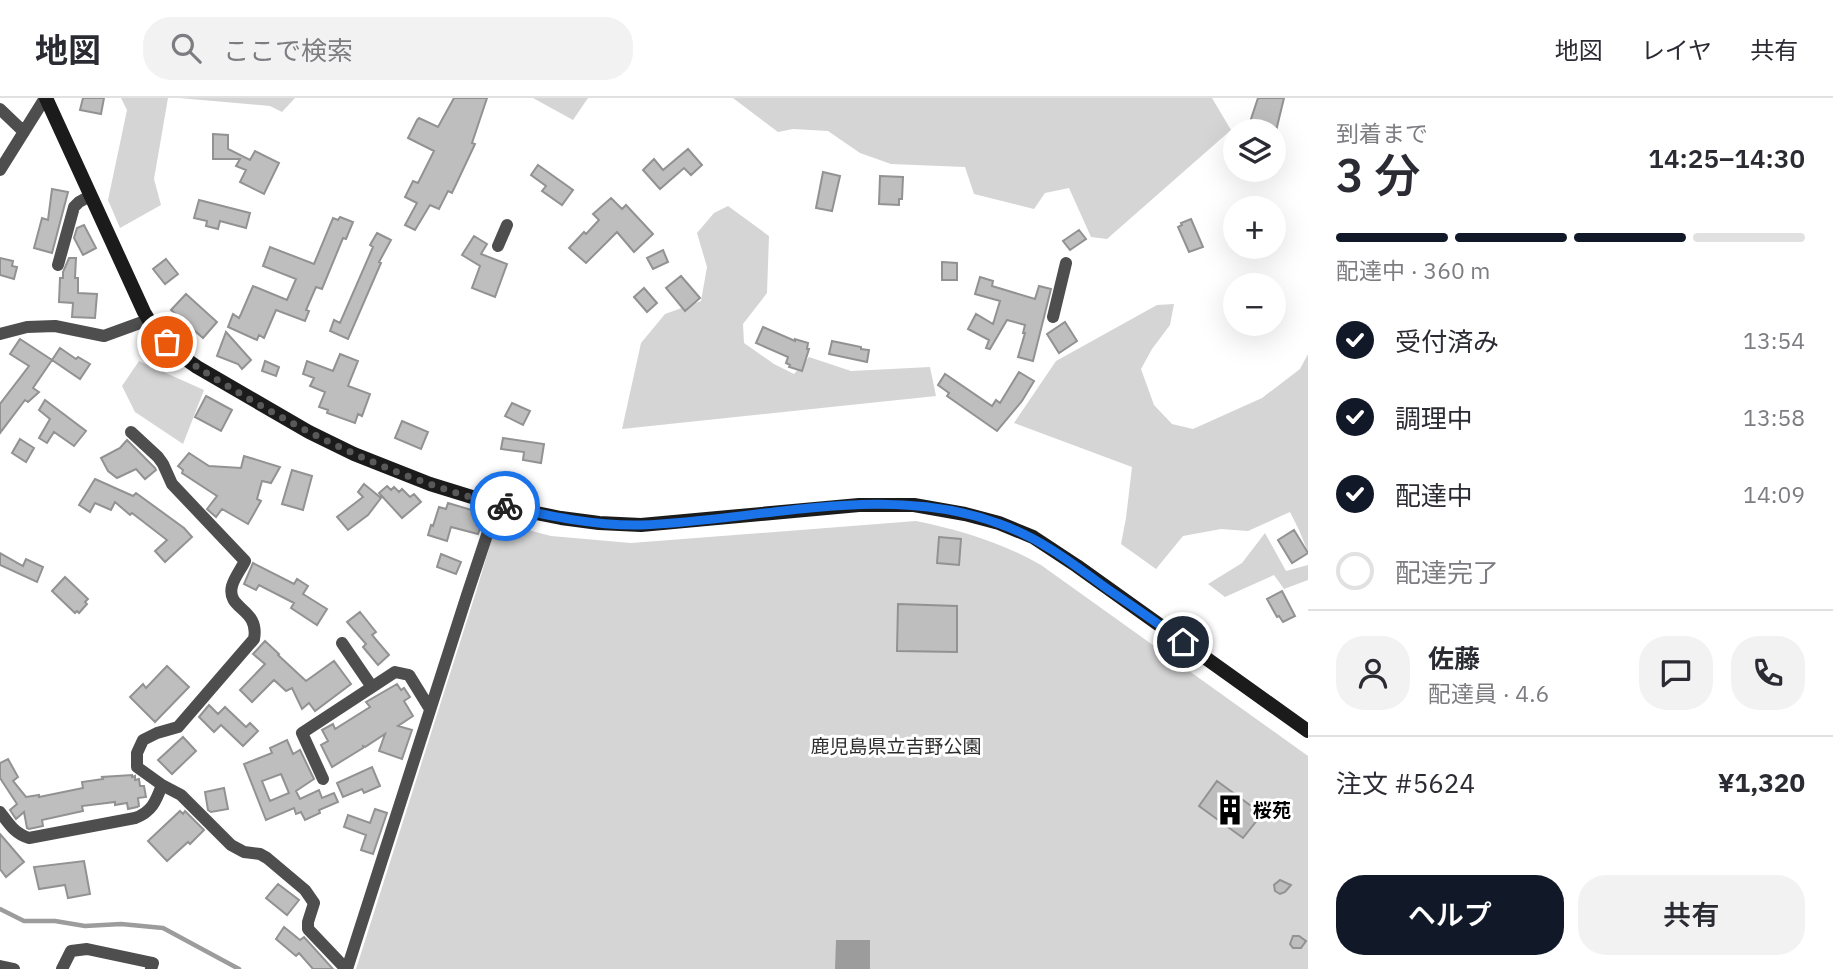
<!DOCTYPE html>
<html lang="ja">
<meta charset="utf-8">
<style>
:root{--surface:#fff;--page:#f2f2f3;--text:#2b2b33;--muted:#7c7c81;--line:#e1e1e2;--accent:#111827}
body{margin:0;font-family:"IBM Plex Sans","Noto Sans JP",sans-serif;background:var(--page);color:var(--text);height:100vh;display:flex;flex-direction:column;font-size:26px;white-space:nowrap}
*{box-sizing:border-box;margin:0}
p{font-size:23px;color:var(--muted)}
.icon{flex:none;width:38px;height:38px;fill:none;stroke:currentColor;stroke-width:2;stroke-linecap:round;stroke-linejoin:round}
.map{position:relative;flex:1;overflow:hidden}
.details{display:flex;flex-direction:column;background:var(--surface);width:525px}
.details>*{flex:none}
.buttons{position:absolute;left:1223px;top:21px;display:grid;gap:14px}
.buttons a{display:grid;place-items:center;width:63px;height:63px;border-radius:50%;background:var(--surface);box-shadow:0 7px 28px #0002;font-size:35px}
.pin{position:absolute;display:grid;place-items:center;width:60px;height:60px;color:#fff;margin:-30px;border:4px solid #fff;border-radius:50%;box-shadow:0 2px 7px #0007}
.courier{position:absolute;display:grid;place-items:center;width:70px;height:70px;margin:-35px;border:5px solid #1a73e8;border-radius:50%;background:#fff;color:#222;box-shadow:0 2px 9px #0007}
.summary em{font-style:normal;font-weight:600}
.summary div{display:flex;flex-direction:column-reverse}
.summary{display:flex;align-items:center;justify-content:space-between;height:119px;padding:0 28px}
h1{font-size:46px;font-weight:600;line-height:52px}
.bar{display:grid;grid-template-columns:repeat(4,1fr);gap:10px 7px;align-content:center;height:84px;padding:0 28px}
.bar i{height:9px;border-radius:5px;background:var(--line)}
.bar .on{background:var(--accent)}
.bar p{grid-column:span 4}
.line{display:flex;align-items:center;gap:18px;padding:0 28px;border-top:2px solid var(--line)}
.line div{flex:1}
.round{display:grid;place-items:center;flex:none;width:74px;height:74px;border-radius:28px;background:var(--page)}
ol{padding:0 28px;list-style:none}
li{display:flex;align-items:center;gap:21px;height:77px}
li p{margin-inline-start:auto}
li .icon{padding:7px;border-radius:50%;background:var(--accent);color:#fff;stroke-width:4}
li:last-child{color:var(--muted)}
li i{width:38px;height:38px;border:4px solid var(--line);border-radius:50%}
.action{display:flex;gap:14px;margin-top:auto;padding:14px 28px}
.action a{flex:1;height:80px;border-radius:28px;background:var(--accent);color:#fff;font-size:28px;font-weight:600;line-height:80px;text-align:center}
.action a+a{background:var(--page);color:var(--text)}
header{display:flex;align-items:center;gap:42px;box-sizing:border-box;height:98px;padding:0 35px;background:var(--surface);border-bottom:2px solid var(--line)}
header strong{font-size:33px}
nav{display:flex;gap:38px;margin-inline-start:auto;font-size:24px}
.search{width:490px;height:63px;background:var(--page);display:flex;align-items:center;gap:18px;box-sizing:border-box;padding:0 24px;border-radius:28px;color:var(--muted);font-size:26px}
main{display:flex;flex:1;min-height:0}
.map>svg:first-child{display:block}
</style>
<header>
<strong>地図</strong>
<div class="search"><svg class="icon" aria-label="search" viewBox="0 0 24 24"><circle cx="10" cy="10" r="6"/><path d="M15 15l6 6"/></svg>ここで検索</div>
<nav><a>地図</a><a>レイヤ</a><a>共有</a></nav>
</header>
<main>
<div class="map">
<svg width="1308" height="871" viewBox="0 0 1308 871">
<rect width="100%" height="100%" fill="#fff"/>
<path fill="#d5d5d5" d="M121,0H168L154,81L161,107L120,130L108,102L127,12Z
M179,0H295L282,14L270,8Z
M533,0H588L573,22Z
M733,0H1212L1231,32L1107,141L1091,139L1069,90L1045,95L1034,111L974,96L965,69L891,66L860,55L828,33L793,31L778,34Z
M728,108L769,138L767,195L743,226L744,245L774,266L794,276L809,259L851,273L930,269L936,298L622,331L641,245L665,216L701,203L707,169L697,135L714,115Z
M1174,206L1170,227L1152,251L1141,271L1154,307L1172,326L1193,331L1262,300L1300,271L1308,256V454L1299,432L1290,414L1248,433L1221,431L1183,438L1156,471L1121,446L1126,420L1132,369L1014,325L1056,263L1157,207Z
M139,263L204,292L183,346L135,314L122,288Z
M916,423C960,432 1003,445 1041,467L1308,658V871H356L476,494L497,424L551,438L631,445Z
M1265,435L1286,473L1308,467V482L1284,491L1274,477L1225,499L1208,486L1242,465Z"/>
<path fill="#9c9c9c" d="M836,842H870V871H835Z"/>
<g fill="none" stroke-linecap="round" stroke-linejoin="round">
<path stroke="#9c9c9c" stroke-width="4.5" d="M0,811L24,823H55L85,828L121,826L163,830L239,871"/>
</g>
<path fill="#bebebe" stroke="#929292" stroke-width="2" fill-rule="evenodd" d="M83,0H104L101,16L80,12Z
M454,0H487L472,45L475,46L452,95L448,93L439,111L430,107L415,132L405,127L417,105L405,99L413,83L418,85L434,53L408,40L417,22L419,20L438,29Z
M1258,0H1284L1276,33H1247Z
M213,36L228,37V51L250,62L255,53L279,65L264,96L240,84L246,72L236,68L240,61H213Z
M688,51L702,67L691,77L684,70L660,91L643,72L654,61L663,72Z
M538,67L573,92L562,107L542,93L546,88L531,77Z
M823,74L840,78L832,113L816,110Z
M880,78L903,79L902,101H899V107L879,106Z
M52,91L68,94L52,155L34,150L42,120L48,122Z
M611,100L622,111L626,107L653,136L634,154L617,134L586,165L569,150L584,134L586,136L599,122L593,116Z
M199,102L250,115L246,130L220,123L218,131L206,128L207,123L194,120Z
M340,119L353,124L346,141L343,140L322,191L316,189L306,212L309,213L305,223L276,212L264,240L259,237L257,242L228,229L233,216L239,220L241,216L253,188L287,202L296,181L263,168L270,149L314,166L333,120L338,122Z
M1191,121L1203,149L1189,154L1178,129L1182,127L1181,125Z
M84,127L96,150L83,157L74,140L77,130Z
M1079,132L1086,141L1070,152L1063,143Z
M377,135L391,142L379,164L381,165L348,241L330,233L334,222L340,225L373,149L370,147Z
M474,138L487,146L481,156L507,166L495,199L472,190L480,168L462,157Z
M663,152L668,164L653,171L647,160Z
M0,160L13,163L12,168L17,169L14,181L0,177Z
M69,160H76L75,180H78V195L97,196L95,220L72,219L73,205L59,204L60,180H63V174Z
M166,161L178,176L165,186L153,171Z
M942,164L957,165V182H942Z
M681,178L700,200L685,213L666,190Z
M980,179L993,183L992,188L1035,201L1039,188L1051,191L1033,263L1018,259L1025,235H1023L1025,227L1007,222L990,251L986,250L989,242L968,231L976,216L993,226L1000,203L975,196Z
M644,190L657,205L647,214L634,199Z
M186,196L217,224L203,240L171,212Z
M1065,224L1077,243L1059,255L1047,236Z
M763,229L795,243V241L808,245L807,251H809L802,273L789,269L790,267L786,265L788,259L756,245Z
M226,234L251,262L242,271L238,266L217,258Z
M20,241L52,262L33,290L39,294L28,304L25,302L0,335V306L29,268L10,256Z
M832,243L861,249V251L869,252L867,264L829,256Z
M60,250L76,261L78,259L90,266L80,281L52,262Z
M340,256L358,263L348,288L370,296L362,318L358,316L355,325L327,315L328,312L319,309L325,294L310,288L314,280L303,276L307,263L333,273Z
M265,263L279,269L276,278L262,273Z
M1019,274L1034,283L1022,303L997,333L947,298L949,295L938,287L945,276L992,308L996,302L1000,305Z
M206,298L232,312L221,333L195,319Z
M45,302L86,333L74,348L54,334L47,345L39,340L50,321L39,312Z
M512,305L530,313L523,327L505,318Z
M402,323L428,334L421,351L395,340Z
M503,340L544,346L541,365L523,362L524,354L501,351Z
M20,341L34,350L26,364L12,355Z
M127,342L155,370L156,372L145,381L136,371L117,380L108,373L101,360L120,350Z
M189,355L209,368L241,370L244,358L280,369L271,385L262,383L257,401L261,403L248,426L222,411L216,419L207,411L217,398L182,375L183,372L178,368Z
M292,372L312,378L303,412L282,406Z
M95,381L133,398L136,395L184,430L192,439L165,464L155,453L167,442L132,415L130,417L115,404L111,412L95,405L90,414L79,407Z
M364,386L381,400L368,417L348,432L337,419L363,399L358,394Z
M387,388L391,392L394,389L399,394L402,391L410,399L414,396L421,404L402,420L379,395Z
M448,405L485,416L478,436L451,429L447,443L428,437L431,427L433,428L439,409L446,411Z
M1294,432L1308,455L1292,465L1278,442Z
M939,439L961,441L959,467L937,465Z
M0,455L23,468L26,461L43,469L37,484L0,467Z
M441,456L461,464L456,476L437,469Z
M253,465L294,486L297,481L308,488L303,496L327,511L317,527L291,510L294,505L259,487L256,492L244,486Z
M65,479L88,501L85,504L87,506L79,515L77,513L75,515L52,493Z
M1282,493L1295,518L1283,524L1279,518L1277,519L1267,501Z
M898,506L957,508V554L897,553Z
M360,514L376,534L372,537L389,557L378,567L363,549L366,546L347,524Z
M265,543L279,556L278,557L306,583L334,563L351,586L315,613L309,605L302,611L292,590L286,593L274,582L252,604L240,592L265,566L253,556Z
M167,568L189,589L155,624L130,599L143,586L146,590Z
M397,586L401,592L404,590L410,599L404,603L413,618L398,628L412,632L402,661L379,653L385,636L365,649L363,648V650L332,669L321,647L328,643L322,632L333,626L335,631L370,609L366,604Z
M209,607L218,616L225,609L246,629L250,625L258,633L243,648L221,627L214,634L199,619Z
M183,639L196,653L172,676L158,662Z
M287,642L293,656L300,652L314,681L296,693L300,701L319,692L322,700L334,695L338,704L319,712L320,715L305,722L301,714L296,716L294,710L266,722L244,666L272,655L270,650ZM281,676L289,695L270,703L262,683Z
M8,661L18,679L13,683L26,699L39,697V699L83,690L82,684L103,681L102,679L132,677V679L135,678V682L139,681L140,688H144L146,699L138,700L139,708L137,709L128,711L127,705L115,707V704L82,708L83,713L42,722L43,728L29,731L27,730L24,714L16,721L10,712L17,706L0,680V665Z
M372,669L380,688L364,695L362,691L343,699L337,685Z
M1217,683L1262,716L1243,740L1199,708Z
M224,690L228,711L211,714L208,712L205,694Z
M375,711L387,715L373,756L361,752L366,737L344,729L348,717L370,725Z
M180,713L183,716L185,713L204,732L190,746L188,744L167,763L148,743Z
M0,736L24,764L6,779L0,771Z
M84,763L90,796L68,800L65,787L39,791L34,769Z
M1280,782L1291,787L1285,794L1280,796L1275,793L1274,787Z
M278,786L299,802L287,817L266,800Z
M284,829L300,842L304,839L333,871H313L299,855L296,858L276,841Z
M1293,838H1299L1306,843L1301,850H1293L1290,846Z"/>
<g fill="none" stroke-linecap="round" stroke-linejoin="round">
<path stroke="#4e4e4e" stroke-width="12" d="M0,11L24,34
M0,72L45,0
M498,148L507,127
M58,167L74,109L79,104L90,98
M1053,219L1066,165
M0,236L27,229L55,228L104,238L148,222
M342,545L372,589
M323,681L302,635L395,574L409,577L430,611
M162,687L181,697L231,747L244,754L260,756L267,760L305,792L314,805L308,824V831L346,871
M0,714C9,726 15,736 29,740L135,720C152,714 156,703 162,687L137,669V655L143,642L157,635L178,629L254,541C260,510 226,512 232,488C234,480 241,471 245,463L172,386L163,366L158,359L131,334
M0,868L14,871
M62,871L71,853L87,851L153,865L151,871
M347,871L467,497L492,422L501,408"/>
<path stroke="#1b1b1b" stroke-width="14" d="M46,0L144,214L156,234L177,255L197,269L309,334L354,356L430,386L501,408L561,420L599,425L641,427L859,407H914L965,416L999,425L1033,439L1077,468L1308,633"/>
</g>
<g fill="none" stroke-linecap="round" stroke-linejoin="round">
<path stroke="#595959" stroke-width="7" stroke-dasharray="0 12.6" d="M167,244C188,266 215,280 241,296C323,345 411,386 505,408"/>
<path stroke="#1a73e8" stroke-width="9" d="M505,408C549,418 595,428 641,427C759,423 886,383 1000,426C1042,441 1073,466 1109,492C1134,509 1159,526 1183,544"/>
</g>
<defs>
<g id="building-bare" transform="scale(2.415)"><path d="M-4-6H4V6H1V3H-1V6H-4ZM-2.5-4.3h1.7v1.8h-1.7ZM.8-4.3h1.7v1.8H.8ZM-2.5-1h1.7V.8h-1.7ZM.8-1h1.7V.8H.8Z" fill="#000" stroke="#fff" stroke-width="2.5" paint-order="stroke"/></g>
</defs>
<g fill-rule="evenodd">
<use href="#building-bare" x="1230" y="712"/>
</g>
<g text-anchor="middle" stroke-width="6" stroke-linejoin="round" paint-order="stroke">
<g font-size="19" fill="#2c2c2c" stroke="#fff">
<text x="896" y="655">鹿児島県立吉野公園</text>
</g>
<g font-size="19" font-weight="bold" fill="#000" stroke="#fff" text-anchor="start">
<text x="1253" y="719">桜苑</text>
</g>
</g>
</svg>
<div class="buttons">
<a><svg class="icon" aria-label="layers" viewBox="0 0 24 24"><path d="M12 4l9 5-9 5-9-5zM3 14l9 5 9-5"/></svg></a>
<a>+</a>
<a>−</a>
</div>
<div class="pin" style="left:167px;top:244px;background:#ea580c"><svg class="icon" aria-label="bag" viewBox="0 0 24 24"><path d="M5 8h14l-1 12H6zM9 8a3 3 0 0 1 6 0"/></svg></div>
<div class="pin" style="left:1183px;top:544px;background:#1f2937"><svg class="icon" aria-label="home" viewBox="0 0 24 24"><path d="M3 11l9-7 9 7M6 9v11h12V9"/></svg></div>
<div class="courier" style="left:505px;top:408px"><svg class="icon" aria-label="bike" viewBox="0 0 24 24"><circle cx="6" cy="16" r="4"/><circle cx="18" cy="16" r="4"/><path d="M6 16l4-8h5l3 8M10 8l3 8H6M13 5h3"/></svg></div>
</div>
<section class="details">
<div class="summary"><div><h1>3 分</h1><p>到着まで</p></div><em>14:25–14:30</em></div>
<div class="bar"><i class="on"></i><i class="on"></i><i class="on"></i><i></i><p>配達中 · 360 m</p></div>
<ol>
<li><svg class="icon" aria-label="check" viewBox="0 0 24 24"><path d="M5 12l5 5 9-10"/></svg>受付済み<p>13:54</p></li>
<li><svg class="icon" aria-label="check" viewBox="0 0 24 24"><path d="M5 12l5 5 9-10"/></svg>調理中<p>13:58</p></li>
<li><svg class="icon" aria-label="check" viewBox="0 0 24 24"><path d="M5 12l5 5 9-10"/></svg>配達中<p>14:09</p></li>
<li><i></i>配達完了</li>
</ol>
<div class="line" style="height:126px"><a class="round"><svg class="icon" aria-label="person" viewBox="0 0 24 24"><circle cx="12" cy="8" r="4"/><path d="M4 21q1-7 8-7t8 7"/></svg></a><div><b>佐藤</b><p>配達員 · 4.6</p></div><a class="round"><svg class="icon" aria-label="chat" viewBox="0 0 24 24"><path d="M4 5h16v11H9l-5 4z"/></svg></a><a class="round"><svg class="icon" aria-label="phone" viewBox="0 0 24 24"><path d="M5 4h4l2 5-3 2q2 4 5 5l2-3 5 2v4C11 20 4 13 5 4z"/></svg></a></div>
<div class="line" style="height:91px"><div>注文 #5624</div><b>¥1,320</b></div>
<div class="action"><a>ヘルプ</a><a>共有</a></div>
</section>
</main>
